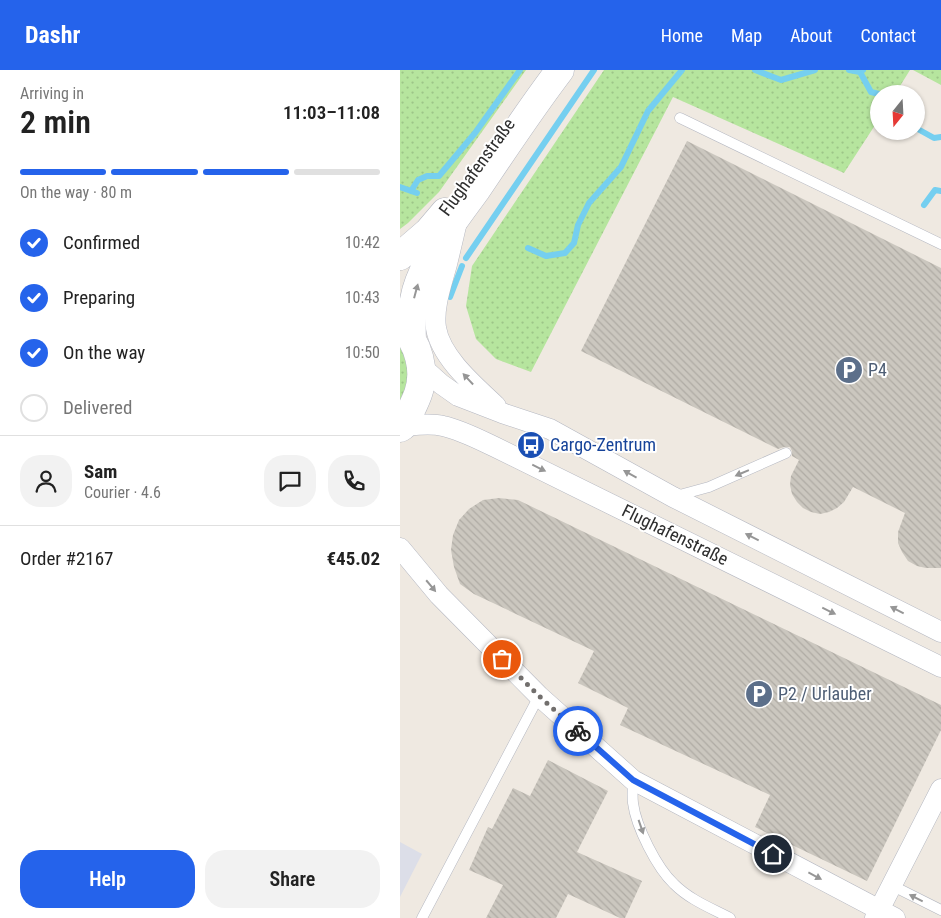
<!DOCTYPE html>
<meta charset="utf-8">
<style>
:root{--surface:#fff;--page:#f2f2f2;--text:#222;--muted:#767676;--line:#e0e0e0;--accent:#2563eb}
body{margin:0;font-family:"Roboto Condensed",sans-serif;background:var(--page);color:var(--text);height:100vh;display:flex;flex-direction:column;font-size:19px;white-space:nowrap}
*{box-sizing:border-box;margin:0}
p{font-size:16px;color:var(--muted)}
.icon{flex:none;width:28px;height:28px;fill:none;stroke:currentColor;stroke-width:2;stroke-linecap:round;stroke-linejoin:round}
.map{position:relative;flex:1;overflow:hidden}
.sheet{display:flex;flex-direction:column;background:var(--surface);width:400px}
.sheet>*{flex:none}
.needle{width:32px;rotate:198deg}
.fabs{position:absolute;left:470px;top:15px;display:grid;gap:10px}
.fabs a{display:grid;place-items:center;width:55px;height:55px;border-radius:50%;background:var(--surface);box-shadow:0 1px 4px #0004;font-size:25px}
.pin{position:absolute;display:grid;place-items:center;width:42px;height:42px;color:#fff;margin:-21px;border:2px solid #fff;border-radius:50%;box-shadow:0 1px 5px #0007}
.courier{position:absolute;display:grid;place-items:center;width:50px;height:50px;margin:-25px;border:4px solid #2563eb;border-radius:50%;background:#fff;color:#222;box-shadow:0 1px 6px #0007}
.summary em{font-style:normal;font-weight:600}
.summary div{display:flex;flex-direction:column-reverse}
.summary{display:flex;align-items:center;justify-content:space-between;height:85px;padding:0 20px}
h1{font-size:32px;font-weight:600;line-height:38px}
.bar{display:grid;grid-template-columns:repeat(4,1fr);gap:8px 5px;align-content:center;height:60px;padding:0 20px}
.bar i{height:6px;border-radius:4px;background:var(--line)}
.bar .active{background:var(--accent)}
.bar p{grid-column:span 4}
.line{display:flex;align-items:center;gap:12px;padding:0 20px;border-top:1px solid var(--line)}
.line div{flex:1}
.round{display:grid;place-items:center;flex:none;width:52px;height:52px;border-radius:20px;background:var(--page)}
ol{padding:0 20px;list-style:none}
li{display:flex;align-items:center;gap:15px;height:55px}
li p{margin-inline-start:auto}
li .icon{padding:5px;border-radius:50%;background:var(--accent);color:#fff;stroke-width:4}
li:last-child{color:var(--muted)}
li i{width:28px;height:28px;border:2px solid var(--line);border-radius:50%}
.action{display:flex;gap:10px;margin-top:auto;padding:10px 20px}
.action a{flex:1;height:58px;border-radius:20px;background:var(--accent);color:#fff;font-size:20px;font-weight:600;line-height:58px;text-align:center}
.action a+a{background:var(--page);color:var(--text)}
header{display:flex;align-items:center;gap:30px;box-sizing:border-box;height:70px;padding:0 25px;background:var(--accent);color:#fff}
header strong{font-size:24px}
nav{display:flex;gap:28px;margin-inline-start:auto;font-size:18px}
main{display:flex;flex:1;min-height:0}
.map>svg:first-child{display:block}
</style>
<header>
<strong>Dashr</strong>
<nav><a>Home</a><a>Map</a><a>About</a><a>Contact</a></nav>
</header>
<main>
<section class="sheet">
<div class="summary"><div><h1>2 min</h1><p>Arriving in</p></div><em>11:03–11:08</em></div>
<div class="bar"><i class="active"></i><i class="active"></i><i class="active"></i><i></i><p>On the way · 80 m</p></div>
<ol>
<li><svg class="icon" aria-label="check" viewBox="0 0 24 24"><path d="M5 12l5 5 9-10"/></svg>Confirmed<p>10:42</p></li>
<li><svg class="icon" aria-label="check" viewBox="0 0 24 24"><path d="M5 12l5 5 9-10"/></svg>Preparing<p>10:43</p></li>
<li><svg class="icon" aria-label="check" viewBox="0 0 24 24"><path d="M5 12l5 5 9-10"/></svg>On the way<p>10:50</p></li>
<li><i></i>Delivered</li>
</ol>
<div class="line" style="height:90px"><a class="round"><svg class="icon" aria-label="person" viewBox="0 0 24 24"><circle cx="12" cy="8" r="4"/><path d="M4 21q1-7 8-7t8 7"/></svg></a><div><b>Sam</b><p>Courier · 4.6</p></div><a class="round"><svg class="icon" aria-label="chat" viewBox="0 0 24 24"><path d="M4 5h16v11H9l-5 4z"/></svg></a><a class="round"><svg class="icon" aria-label="phone" viewBox="0 0 24 24"><path d="M5 4h4l2 5-3 2q2 4 5 5l2-3 5 2v4C11 20 4 13 5 4z"/></svg></a></div>
<div class="line" style="height:65px"><div>Order #2167</div><b>€45.02</b></div>
<div class="action"><a>Help</a><a>Share</a></div>
</section>
<div class="map">
<svg width="541" height="848" viewBox="0 0 541 848">
<defs>
<pattern id="grass-dots" width="8" height="8" patternUnits="userSpaceOnUse" patternTransform="scale(1.25)"><rect width="8" height="8" fill="#b6e59e"/><path d="M2 2h.1M6 6h.1" fill="none" stroke="#9dc588" stroke-width="1.8" stroke-linecap="round"/></pattern>
<pattern id="building-back-hatch" width="6" height="6" patternUnits="userSpaceOnUse" patternTransform="scale(1.25)"><rect width="6" height="6" fill="#cbc7bf"/><path d="M-1 5l2 2M0 0l6 6M5-1l2 2" fill="none" stroke="#afaba4"/></pattern>
</defs>
<rect width="100%" height="100%" fill="#efe9e1"/>
<path fill="#dcdee8" d="M0,772L22,784L0,827Z"/>
<path fill="url(#grass-dots)" d="M0,0H126L39,122L8,153L0,159Z
M204,0H510L495,24H479V49L444,103L273,27L131,302L96,289L76,269L66,236L72,196Z
M513,0H541V15Z
M0,259L15,282L0,347Z"/>
<g fill="none" stroke-linecap="round" stroke-linejoin="round">
<path stroke="#75cff0" stroke-width="6" d="M355,0L381,10L415,0
M449,0L460,2L463,0
M460,2L471,22L479,24
M516,58L534,68L541,67
M0,117L17,123
M11,121L18,110L27,106H39L75,63L120,0
M524,135L535,120L541,121
M128,178L146,186L165,183L174,173L178,155L189,133L221,97L248,41L282,0
M66,188L194,0
M50,227L62,196"/>
</g>
<path fill="url(#building-back-hatch)" d="M287,71L541,198V498H526L517,496L508,491L502,482L498,473V462L505,443L453,417L444,432L437,438L429,442L420,444L411,442L403,438L397,432L392,424L390,415L391,406L399,390L392,386V381L390,377H384L378,379L181,281Z
M99,428L118,430L541,635V660L467,811L355,757L370,725L220,655L228,638L178,613L194,581L74,524L60,514L54,497L51,480L53,465L59,450L69,439L83,430Z
M148,690L208,721L177,782L242,811L225,848H220L168,824L156,848H86L103,815L69,800L88,757L92,759L113,718L130,726Z"/>
<g fill="none" stroke-linecap="round" stroke-linejoin="round">
<g stroke="#b4b7c1" stroke-width="11">
<path id="lane" d="M280,48L541,174
M276,426L309,417L386,383
M233,710C233,717 232,725 233,733C236,757 257,798 274,814C290,830 311,838 330,848
M491,815L541,840
M22,848L139,626"/>
</g>
<g stroke="#b4b7c1" stroke-width="21">
<path id="street" d="M56,156C53,169 50,182 47,194C42,213 33,237 36,258C41,288 75,316 96,336
M22,297L41,314L58,326L102,343L150,359L273,427L541,562
M3,356C16,355 31,353 43,356C61,360 78,369 95,377L541,597
M0,478L39,525L139,626L233,710L495,848
M475,848L541,719"/>
</g>
<g stroke="#b4b7c1" stroke-width="29">
<path id="secondary" d="M0,186L28,162L45,142
M12,269C11,250 12,230 19,212C32,178 56,148 77,119C104,79 131,38 160,0
M0,358L3,356C8,346 14,335 18,324C26,301 19,273 1,256"/>
</g>
<use href="#lane" stroke="#fff" stroke-width="10"/>
<use href="#street" stroke="#fff" stroke-width="20"/>
<use href="#secondary" stroke="#fff" stroke-width="28"/>
</g>
<defs><path id="oneway-solid" d="M-6-.8H1V-3.2L6.5 0L1 3.2V.8H-6Z" transform="scale(1.25)"/></defs>
<g fill="#969696">
<use href="#oneway-solid" transform="translate(16 221) rotate(-75)"/>
<use href="#oneway-solid" transform="translate(68 309) rotate(-133)"/>
<use href="#oneway-solid" transform="translate(139 398) rotate(26)"/>
<use href="#oneway-solid" transform="translate(342 403) rotate(157)"/>
<use href="#oneway-solid" transform="translate(230 404) rotate(-151)"/>
<use href="#oneway-solid" transform="translate(352 467) rotate(-153)"/>
<use href="#oneway-solid" transform="translate(31 516) rotate(50)"/>
<use href="#oneway-solid" transform="translate(497 540) rotate(-153)"/>
<use href="#oneway-solid" transform="translate(429 541) rotate(26)"/>
<use href="#oneway-solid" transform="translate(241 757) rotate(71)"/>
<use href="#oneway-solid" transform="translate(415 806) rotate(28)"/>
<use href="#oneway-solid" transform="translate(516 828) rotate(-153)"/>
</g>
<g fill="none" stroke-linecap="round" stroke-linejoin="round">
<path stroke="#726f6d" stroke-width="5" stroke-dasharray="0 9" d="M102,589L139,626L178,661"/>
<path stroke="#2563eb" stroke-width="6" d="M178,661L233,710L373,784"/>
</g>
<defs>
<g id="parking-disc" transform="scale(1.4375)"><circle r="9.5" fill="#5c6f8a" stroke="#fff"/><path d="M-3.5-5.5H1a3.5 3.5 0 0 1 0 7H-1V5.5H-3.5ZM-1-3.4V-.6H.8a1.4 1.4 0 0 0 0-2.8Z" fill="#fff"/></g>
<g id="bus-disc" transform="scale(1.4375)"><circle r="9.5" fill="#1a4fb4" stroke="#fff"/><path d="M-5-6H5V4H4V6H2V4H-2V6H-4V4H-5ZM-3.5-4V0h7V-4ZM-3.5 1.2v1.5H-2V1.2ZM2 1.2v1.5H3.5V1.2Z" fill="#fff"/></g>
</defs>
<g fill-rule="evenodd">
<use href="#parking-disc" x="449" y="300"/>
<use href="#bus-disc" x="131" y="375"/>
<use href="#parking-disc" x="359" y="624"/>
</g>
<g text-anchor="middle" stroke-width="4" stroke-linejoin="round" paint-order="stroke">
<g font-size="18" fill="#2e2e2e" stroke="#fff">
<text transform="translate(77 97) rotate(-54)" y="6">Flughafenstraße</text>
<text transform="translate(275 465) rotate(26)" y="6">Flughafenstraße</text>
</g>
<g font-size="18" fill="#4e5e75" stroke="#fff" text-anchor="start">
<text x="468" y="306">P4</text>
<text x="378" y="630">P2 / Urlauber</text>
</g>
<g font-size="18" fill="#164399" stroke="#fff" text-anchor="start">
<text x="150" y="381">Cargo-Zentrum</text>
</g>
</g>
</svg>
<div class="fabs">
<a><svg class="needle" viewBox="-14 -14 28 28"><path d="M0-13l5 13h-10z" fill="#e53935"/><path d="M0 13l5-13h-10z" fill="#767676"/></svg></a>
</div>
<div class="pin" style="left:102px;top:589px;background:#ea580c"><svg class="icon" aria-label="bag" viewBox="0 0 24 24"><path d="M5 8h14l-1 12H6zM9 8a3 3 0 0 1 6 0"/></svg></div>
<div class="pin" style="left:373px;top:784px;background:#1f2937"><svg class="icon" aria-label="home" viewBox="0 0 24 24"><path d="M3 11l9-7 9 7M6 9v11h12V9"/></svg></div>
<div class="courier" style="left:178px;top:661px"><svg class="icon" aria-label="bike" viewBox="0 0 24 24"><circle cx="6" cy="16" r="4"/><circle cx="18" cy="16" r="4"/><path d="M6 16l4-8h5l3 8M10 8l3 8H6M13 5h3"/></svg></div>
</div>
</main>
